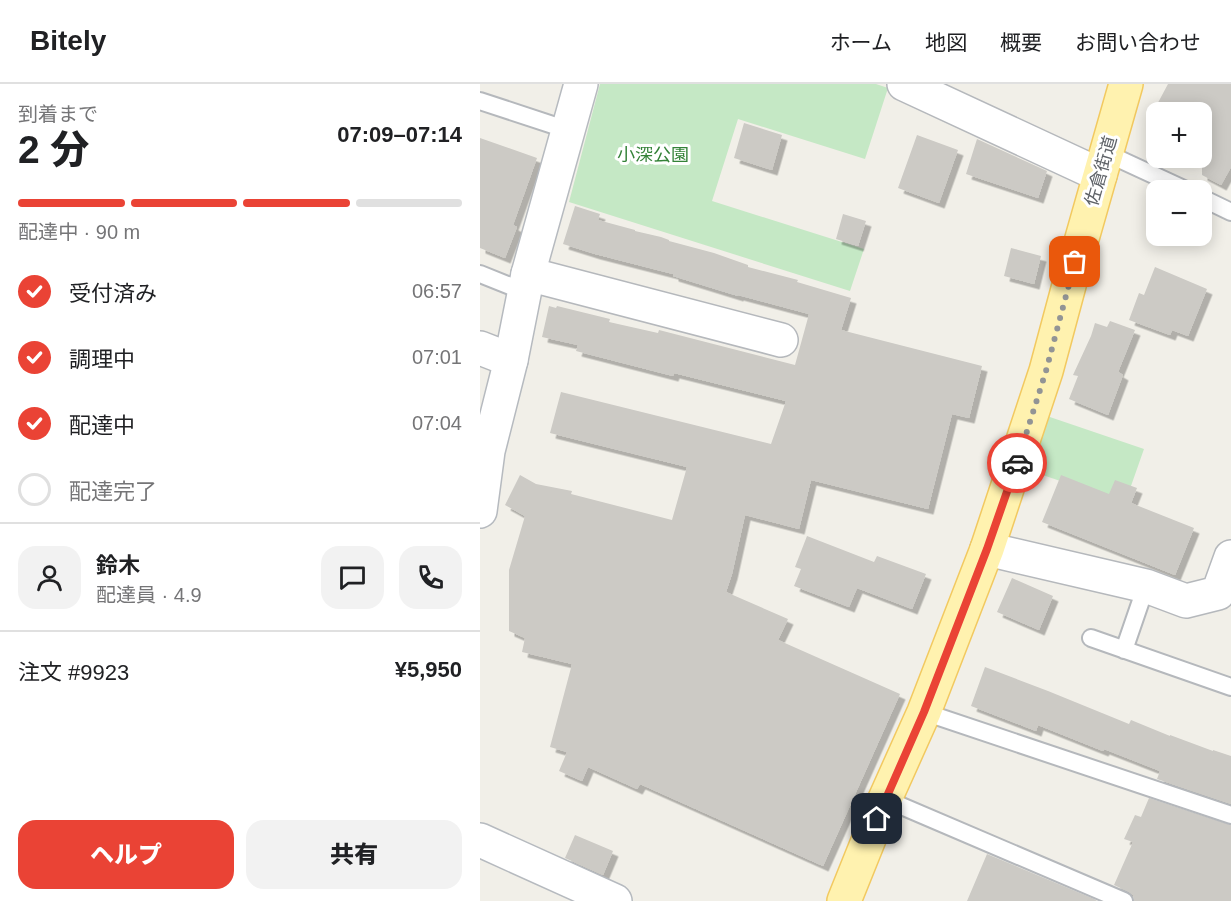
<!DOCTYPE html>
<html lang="ja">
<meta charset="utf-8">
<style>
:root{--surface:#fff;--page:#f2f2f2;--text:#202124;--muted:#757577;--line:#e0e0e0;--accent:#ea4335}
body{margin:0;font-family:Arial,"Noto Sans JP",sans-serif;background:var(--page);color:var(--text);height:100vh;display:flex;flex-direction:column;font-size:22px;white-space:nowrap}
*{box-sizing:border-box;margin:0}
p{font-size:20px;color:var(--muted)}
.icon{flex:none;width:33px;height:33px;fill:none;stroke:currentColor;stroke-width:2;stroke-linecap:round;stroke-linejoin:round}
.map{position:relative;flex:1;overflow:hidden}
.sheet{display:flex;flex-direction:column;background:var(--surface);width:480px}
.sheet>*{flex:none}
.fabs{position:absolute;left:666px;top:18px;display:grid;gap:12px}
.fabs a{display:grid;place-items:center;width:66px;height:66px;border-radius:12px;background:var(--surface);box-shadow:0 3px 15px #0003;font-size:30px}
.pin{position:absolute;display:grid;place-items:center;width:51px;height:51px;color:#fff;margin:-26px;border-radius:12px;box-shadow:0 3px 9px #0006}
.courier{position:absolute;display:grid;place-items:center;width:60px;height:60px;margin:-30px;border:4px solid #ea4335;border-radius:50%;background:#fff;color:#222;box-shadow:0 2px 8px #0007}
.summary em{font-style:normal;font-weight:800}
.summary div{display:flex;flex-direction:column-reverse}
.summary{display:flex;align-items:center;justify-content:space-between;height:102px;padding:0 18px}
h1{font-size:39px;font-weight:800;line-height:45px}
.bar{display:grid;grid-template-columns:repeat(4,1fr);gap:9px 6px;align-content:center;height:72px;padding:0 18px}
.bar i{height:8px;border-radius:4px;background:var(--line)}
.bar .selected{background:var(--accent)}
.bar p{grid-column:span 4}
.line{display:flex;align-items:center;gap:15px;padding:0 18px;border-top:2px solid var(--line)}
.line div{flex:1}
.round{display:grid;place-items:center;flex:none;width:63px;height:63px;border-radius:18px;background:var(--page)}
ol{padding:0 18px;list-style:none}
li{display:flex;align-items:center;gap:18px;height:66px}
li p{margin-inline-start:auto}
li .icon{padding:6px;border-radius:50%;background:var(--accent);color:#fff;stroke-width:4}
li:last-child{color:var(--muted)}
li i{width:33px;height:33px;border:3px solid var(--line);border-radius:50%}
.cta{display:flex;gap:12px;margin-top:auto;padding:12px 18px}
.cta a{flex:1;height:69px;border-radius:18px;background:var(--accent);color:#fff;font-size:24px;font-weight:800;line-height:69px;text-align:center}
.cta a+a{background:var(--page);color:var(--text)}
header{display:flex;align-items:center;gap:36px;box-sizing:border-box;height:84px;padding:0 30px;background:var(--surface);border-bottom:2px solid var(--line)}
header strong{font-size:28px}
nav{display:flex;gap:33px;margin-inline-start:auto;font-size:21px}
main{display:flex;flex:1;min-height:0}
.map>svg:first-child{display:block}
</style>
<header>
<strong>Bitely</strong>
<nav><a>ホーム</a><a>地図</a><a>概要</a><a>お問い合わせ</a></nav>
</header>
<main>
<section class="sheet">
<div class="summary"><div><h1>2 分</h1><p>到着まで</p></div><em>07:09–07:14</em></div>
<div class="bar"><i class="selected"></i><i class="selected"></i><i class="selected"></i><i></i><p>配達中 · 90 m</p></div>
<ol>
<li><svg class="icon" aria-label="check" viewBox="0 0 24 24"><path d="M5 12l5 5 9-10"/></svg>受付済み<p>06:57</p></li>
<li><svg class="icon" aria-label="check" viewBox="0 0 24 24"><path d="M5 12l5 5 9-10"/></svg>調理中<p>07:01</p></li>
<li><svg class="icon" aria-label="check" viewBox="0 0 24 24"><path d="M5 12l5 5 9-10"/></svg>配達中<p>07:04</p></li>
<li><i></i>配達完了</li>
</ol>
<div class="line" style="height:108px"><a class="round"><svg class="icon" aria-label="person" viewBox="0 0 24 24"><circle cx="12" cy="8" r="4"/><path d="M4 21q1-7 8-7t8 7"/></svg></a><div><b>鈴木</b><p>配達員 · 4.9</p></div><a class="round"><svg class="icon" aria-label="chat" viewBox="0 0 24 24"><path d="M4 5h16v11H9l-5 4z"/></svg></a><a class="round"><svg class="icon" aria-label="phone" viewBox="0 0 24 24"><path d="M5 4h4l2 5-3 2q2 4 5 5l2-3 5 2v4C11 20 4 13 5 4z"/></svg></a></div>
<div class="line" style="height:78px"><div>注文 #9923</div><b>¥5,950</b></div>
<div class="cta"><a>ヘルプ</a><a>共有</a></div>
</section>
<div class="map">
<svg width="751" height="817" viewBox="0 0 751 817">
<defs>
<filter id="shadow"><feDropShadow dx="5.5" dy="5.5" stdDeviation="0" flood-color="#0004"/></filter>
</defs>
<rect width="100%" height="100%" fill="#f1efe8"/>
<path fill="#c5e8c5" d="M120,0H396L408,4L385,75L258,35L232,117L384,165L370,207L89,118Z
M564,331L664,365L645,419L545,385Z"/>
<path fill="#cccac5" filter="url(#shadow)" d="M688,0H751V83L741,101L722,91V28H673Z
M264,39L302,51L292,86L254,74Z
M437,51L478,66L459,119L418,104Z
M0,54L57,74L33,141L37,143L25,174L0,164Z
M497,55L567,87L558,114L486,90Z
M95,122L120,130L118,136L155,146V147L181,153L189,156V157L234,169L268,181V183L318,196L317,198L371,214L361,246L502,282L489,334L472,330L448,425L331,396L319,445L265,431L252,490L246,508L308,535L298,556L420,610L343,782L160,700L157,705L108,683L102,697L79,687L87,668L70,663L92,580L42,568L45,554L29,547V486L45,432L25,421L40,391L56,400L92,407L91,410L192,436L207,383L70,349L81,308L291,360L306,317L194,289L193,292L96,267L98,261L62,253L69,222L76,224L77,222L130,235L129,238L178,249L179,246L315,281L329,230L258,211V212L193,192V190L115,170L83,160Z
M363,130L386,137L378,162L356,155Z
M531,164L561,172L554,200L524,192Z
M675,183L727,205L708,252L692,246L690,251L649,236L659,209L664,211Z
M630,237L655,246L638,288L643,291L628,331L589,315L598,292L593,291L611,252L615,239L627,243Z
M581,391L629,410L635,396L657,404L651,419L714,444L695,491L562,438Z
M327,452L394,478L397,472L446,490L432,525L377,504L369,523L314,502L321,485L315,483Z
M532,494L573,512L559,546L517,528Z
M505,583L568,607L649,640L651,636L690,652V651L733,667V666L751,672V720L677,695L680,687L624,665L623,667L558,641L556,647L491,622Z
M669,714L751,741V817H654L653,811L649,808L634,801L653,758L644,755L655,731L661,733Z
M95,751L133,767L123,791L85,774Z
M507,770L614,815L617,817H487Z"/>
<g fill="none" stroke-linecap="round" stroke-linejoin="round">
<g stroke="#b5b8bc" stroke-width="20">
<path id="lane" d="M0,17L88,46
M626,69L706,106
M722,114L751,128
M0,190L45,208
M611,554L751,603
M644,566L666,502
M444,628L751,731
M405,715L644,817"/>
</g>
<g stroke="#b5b8bc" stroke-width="36">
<path id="street" d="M424,0L620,91
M48,190L301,256
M0,264L31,276
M507,465L666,502L706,517L738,509L751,473"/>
</g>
<g stroke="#b6babf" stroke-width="36">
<path id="secondary" d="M0,427L8,367L31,276L48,190L101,0
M0,756L135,817"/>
</g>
<g stroke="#f2c960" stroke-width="36">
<path id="primary" d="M364,817L405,715L444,628L507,465L566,287L595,179L646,0"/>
</g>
<use href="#lane" stroke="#fff" stroke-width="16"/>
<use href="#street" stroke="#fff" stroke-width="33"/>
<use href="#secondary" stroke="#fff" stroke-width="33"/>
<use href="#primary" stroke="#fff2af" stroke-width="33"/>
</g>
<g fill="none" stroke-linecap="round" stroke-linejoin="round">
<path stroke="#929495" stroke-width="6" stroke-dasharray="0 10.8" d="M537,379L566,287L595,178"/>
<path stroke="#ea4335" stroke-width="8" d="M397,735L444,628L507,465L537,379"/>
</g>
<g text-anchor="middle" stroke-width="6" stroke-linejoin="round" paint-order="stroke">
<g font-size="18" fill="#348238" stroke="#fff">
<text x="173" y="77">小深公園</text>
</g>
<g font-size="18" fill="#5f6368" stroke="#fff">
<text transform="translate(621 87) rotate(-74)" y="6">佐倉街道</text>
</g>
</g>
</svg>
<div class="fabs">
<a>+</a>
<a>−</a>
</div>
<div class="pin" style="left:595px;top:178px;background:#ea580c"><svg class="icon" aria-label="bag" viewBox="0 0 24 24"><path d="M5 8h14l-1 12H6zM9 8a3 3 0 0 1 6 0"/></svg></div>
<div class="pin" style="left:397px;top:735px;background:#1f2937"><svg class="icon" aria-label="home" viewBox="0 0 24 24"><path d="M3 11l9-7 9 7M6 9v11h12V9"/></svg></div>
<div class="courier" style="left:537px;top:379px"><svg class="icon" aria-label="car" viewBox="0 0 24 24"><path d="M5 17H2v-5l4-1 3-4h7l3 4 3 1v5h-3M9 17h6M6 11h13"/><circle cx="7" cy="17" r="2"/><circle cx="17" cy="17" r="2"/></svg></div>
</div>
</main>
